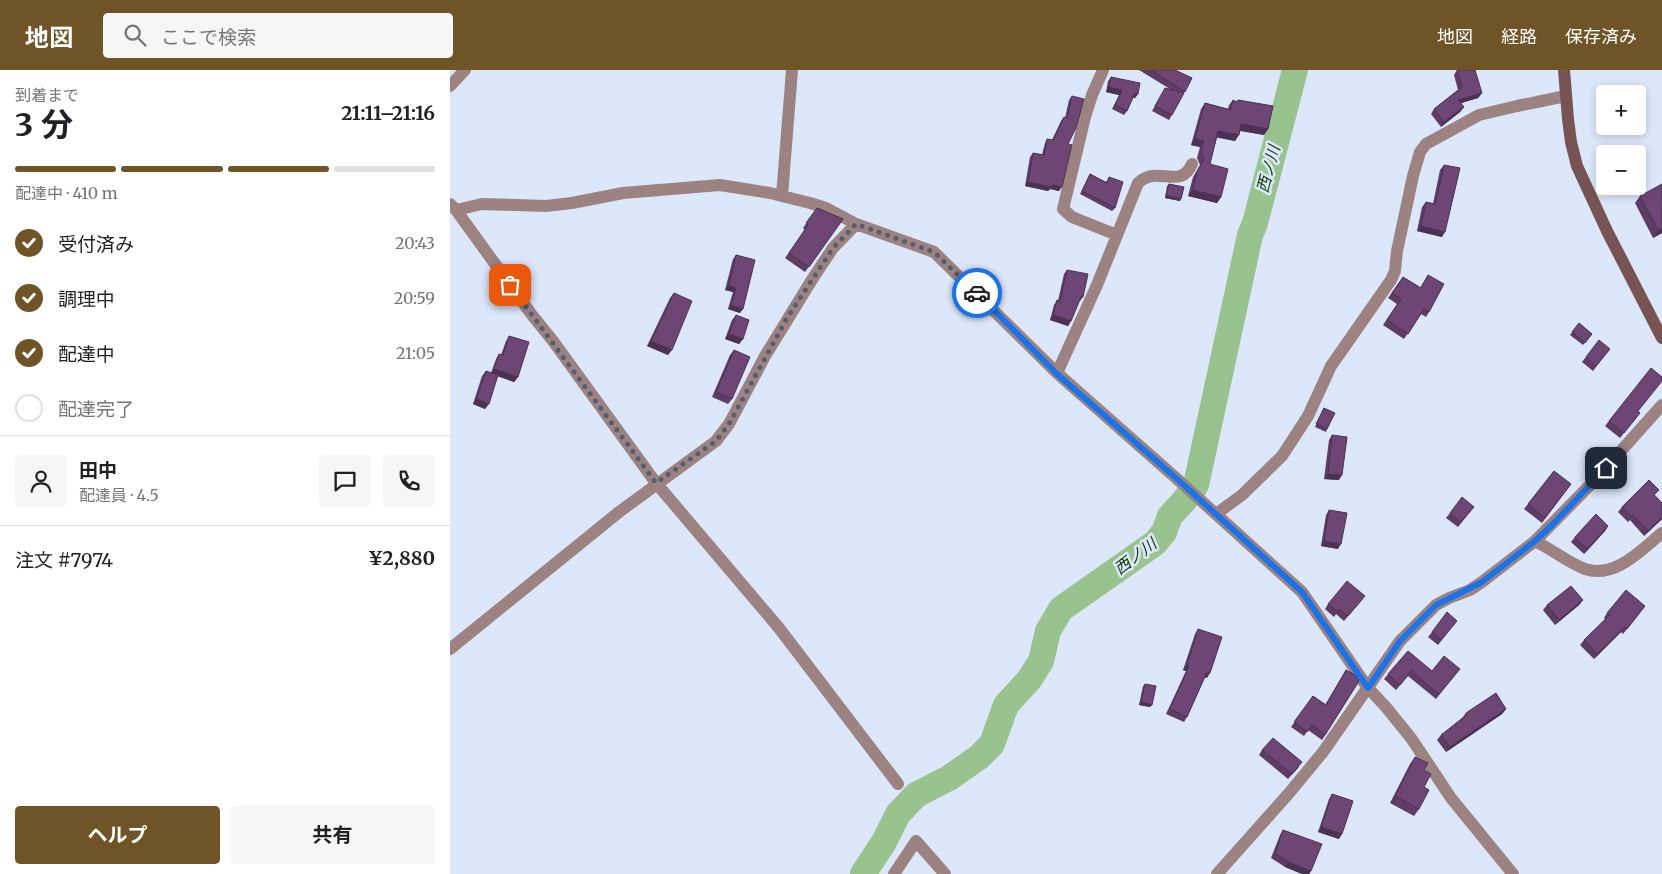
<!DOCTYPE html>
<html lang="ja">
<meta charset="utf-8">
<style>
:root{--surface:#fff;--page:#f6f6f6;--text:#202124;--muted:#757577;--line:#e0e0e0;--accent:#6e5426}
body{margin:0;font-family:Merriweather,"Noto Sans JP",serif;background:var(--page);color:var(--text);height:100vh;display:flex;flex-direction:column;font-size:19px;white-space:nowrap}
*{box-sizing:border-box;margin:0}
p{font-size:16px;color:var(--muted)}
.icon{flex:none;width:28px;height:28px;fill:none;stroke:currentColor;stroke-width:2;stroke-linecap:round;stroke-linejoin:round}
.map{position:relative;flex:1;overflow:hidden}
.sheet{display:flex;flex-direction:column;background:var(--surface);width:450px}
.sheet>*{flex:none}
.buttons{position:absolute;left:1146px;top:15px;display:grid;gap:10px}
.buttons a{display:grid;place-items:center;width:50px;height:50px;border-radius:5px;background:var(--surface);box-shadow:0 2px 8px #0003;font-size:25px}
.pin{position:absolute;display:grid;place-items:center;width:42px;height:42px;color:#fff;margin:-21px;border-radius:10px;box-shadow:0 2px 8px #0006}
.courier{position:absolute;display:grid;place-items:center;width:50px;height:50px;margin:-25px;border:4px solid #1a73e8;border-radius:50%;background:#fff;color:#222;box-shadow:0 1px 6px #0007}
.head em{font-style:normal;font-weight:700}
.head div{display:flex;flex-direction:column-reverse}
.head{display:flex;align-items:center;justify-content:space-between;height:85px;padding:0 15px}
h1{font-size:32px;font-weight:700;line-height:38px}
.bar{display:grid;grid-template-columns:repeat(4,1fr);gap:8px 5px;align-content:center;height:60px;padding:0 15px}
.bar i{height:6px;border-radius:4px;background:var(--line)}
.bar .current{background:var(--accent)}
.bar p{grid-column:span 4}
.line{display:flex;align-items:center;gap:12px;padding:0 15px;border-top:1px solid var(--line)}
.line div{flex:1}
.round{display:grid;place-items:center;flex:none;width:52px;height:52px;border-radius:5px;background:var(--page)}
ol{padding:0 15px;list-style:none}
li{display:flex;align-items:center;gap:15px;height:55px}
li p{margin-inline-start:auto}
li .icon{padding:5px;border-radius:50%;background:var(--accent);color:#fff;stroke-width:4}
li:last-child{color:var(--muted)}
li i{width:28px;height:28px;border:2px solid var(--line);border-radius:50%}
.cta{display:flex;gap:10px;margin-top:auto;padding:10px 15px}
.cta a{flex:1;height:58px;border-radius:5px;background:var(--accent);color:#fff;font-size:20px;font-weight:700;line-height:58px;text-align:center}
.cta a+a{background:var(--page);color:var(--text)}
header{display:flex;align-items:center;gap:30px;box-sizing:border-box;height:70px;padding:0 25px;background:var(--accent);color:#fff}
header strong{font-size:24px}
nav{display:flex;gap:28px;margin-inline-start:auto;font-size:18px}
.search{width:350px;height:45px;background:var(--page);display:flex;align-items:center;gap:12px;box-sizing:border-box;padding:0 18px;border-radius:5px;color:var(--muted);font-size:19px}
main{display:flex;flex:1;min-height:0}
.map>svg:first-child{display:block}
</style>
<header>
<strong>地図</strong>
<div class="search"><svg class="icon" aria-label="search" viewBox="0 0 24 24"><circle cx="10" cy="10" r="6"/><path d="M15 15l6 6"/></svg>ここで検索</div>
<nav><a>地図</a><a>経路</a><a>保存済み</a></nav>
</header>
<main>
<section class="sheet">
<div class="head"><div><h1>3 分</h1><p>到着まで</p></div><em>21:11–21:16</em></div>
<div class="bar"><i class="current"></i><i class="current"></i><i class="current"></i><i></i><p>配達中 · 410 m</p></div>
<ol>
<li><svg class="icon" aria-label="check" viewBox="0 0 24 24"><path d="M5 12l5 5 9-10"/></svg>受付済み<p>20:43</p></li>
<li><svg class="icon" aria-label="check" viewBox="0 0 24 24"><path d="M5 12l5 5 9-10"/></svg>調理中<p>20:59</p></li>
<li><svg class="icon" aria-label="check" viewBox="0 0 24 24"><path d="M5 12l5 5 9-10"/></svg>配達中<p>21:05</p></li>
<li><i></i>配達完了</li>
</ol>
<div class="line" style="height:90px"><a class="round"><svg class="icon" aria-label="person" viewBox="0 0 24 24"><circle cx="12" cy="8" r="4"/><path d="M4 21q1-7 8-7t8 7"/></svg></a><div><b>田中</b><p>配達員 · 4.5</p></div><a class="round"><svg class="icon" aria-label="chat" viewBox="0 0 24 24"><path d="M4 5h16v11H9l-5 4z"/></svg></a><a class="round"><svg class="icon" aria-label="phone" viewBox="0 0 24 24"><path d="M5 4h4l2 5-3 2q2 4 5 5l2-3 5 2v4C11 20 4 13 5 4z"/></svg></a></div>
<div class="line" style="height:65px"><div>注文 #7974</div><b>¥2,880</b></div>
<div class="cta"><a>ヘルプ</a><a>共有</a></div>
</section>
<div class="map">
<svg width="1212" height="804" viewBox="0 0 1212 804">
<rect width="100%" height="100%" fill="#dce7f9"/>
<g fill="none" stroke-linecap="round" stroke-linejoin="round">
<path stroke="#98c38e" stroke-width="26" d="M413,804L434,772L448,744L466,725L499,708L529,687L542,674L556,635L579,610L591,591L598,561L611,539L705,473L714,462L720,446L733,432L746,415L800,165L805,153L845,0"/>
<path stroke="#9c8382" stroke-width="12" d="M653,0L642,25L635,47L613,139L622,147L667,165
M0,16L15,0
M332,126L342,0
M0,134L6,140L82,245L103,271L206,413L329,558L448,714
M6,140L32,134L96,136L122,133L173,123L270,115L320,123L360,133L376,138L406,154L484,182L607,303L726,408L852,522L918,618L935,636L961,668L1001,728L1063,804
M607,303L647,215L688,113C708,94 730,121 742,94
M766,444L792,425L832,386L858,346L881,296L941,210L945,201L947,181L963,106L970,82L976,74L1029,45L1067,36L1116,26
M1085,471C1101,479 1119,493 1135,499C1165,509 1191,480 1212,463
M0,579L169,442L266,371L279,354L315,286L363,208L383,178L406,154
M444,804L466,771L495,804
M767,804L840,722L873,682L950,571L986,535L999,528L1020,520L1032,512L1085,471L1144,411L1212,335"/>
<path stroke="#775453" stroke-width="12" d="M1114,0L1118,49L1121,72L1127,96L1157,161L1212,268"/>
</g>
<path fill="#5e3c65" d="M689,0H725L742,8L722,45L719,50L702,41L715,18L720,19Z
M1007,0L1032,23L1028,28L1011,33L1014,37L1010,42L991,57L981,44L984,39L1008,20L1004,5Z
M661,7L688,24L685,28H683L677,41L674,45L662,39L669,25L656,22L658,11Z
M622,26L618,74L609,121L600,119L598,121L575,116L580,87L583,83L592,85L595,73L597,69L602,70L611,51L614,47L615,48L619,30Z
M783,30L818,59L814,65L790,61L785,71L767,67L760,94L771,127L767,133L738,126L743,107L750,95L747,88L750,77L741,75L751,39L755,33L778,39L779,35Z
M994,95L992,167L967,161L972,137L976,132L983,134L990,100Z
M640,104L656,112L659,107L665,138L662,141L630,124Z
M719,114L730,131L715,128L717,116Z
M1190,126L1212,163L1203,168L1185,133Z
M367,138L393,149L355,202L335,188L355,160L353,158Z
M286,185L290,243L278,239L283,222L275,220L283,189Z
M617,200L633,227L630,231H629L621,251L618,256L600,250L604,235L607,230L608,231L614,204Z
M978,205L979,242L976,247L971,244L954,269L933,255L947,234L938,228L953,207L970,218Z
M224,223L218,285L197,276L220,228Z
M286,245L293,269L289,274L275,269L282,250Z
M1129,253L1142,264L1133,275L1120,265Z
M59,266L68,307L64,312L48,306L35,339L23,334L32,306L36,301L41,303L46,289L49,284L51,285L56,271Z
M284,280L282,329L278,334L262,327L280,285Z
M1156,284L1143,301L1132,292L1136,287Z
M874,338L877,359L876,362L865,357Z
M1186,348L1170,368L1155,356L1159,351Z
M882,365L889,410L874,409L879,370Z
M1104,401L1121,414L1092,453L1074,439Z
M1205,425L1212,433V449L1194,466L1180,450L1178,452L1168,442L1172,437Z
M879,440L888,479L871,476L876,445Z
M1020,442L1008,457L996,448L1000,443Z
M1158,456L1155,461L1134,484L1121,472L1125,467Z
M1133,530L1129,535L1105,555L1093,540L1097,535Z
M911,531L894,551L886,544L884,547L875,539L878,534Z
M1195,536L1173,564L1171,562L1144,589L1130,575L1134,570L1155,549L1154,548L1157,543Z
M1007,551L988,575L978,567L982,562Z
M748,559L757,608L755,607L737,647L734,652L716,644L736,601L733,600L745,564Z
M958,581L982,601L1006,604L986,629L958,606L946,620L934,609Z
M896,600L909,611L872,670L858,660L854,666L841,657L863,626L875,635Z
M695,614L702,635L700,637L689,635L693,616Z
M1056,639L1052,644L996,682L987,670L991,665L1012,648L1016,643Z
M812,680L849,697L838,709L809,685Z
M965,687L974,700V717L969,739L964,746L940,733L960,694Z
M882,724L889,769L868,762L879,729Z
M833,760L861,801L859,804H852L835,797L821,788L830,765Z"/>
<path fill="#4c3152" d="M659,17L672,20L669,25L656,22Z
M685,23L688,24L685,28H682Z
M1032,23L1028,28L1005,35L1008,30Z
M1014,37L1010,42L991,57L994,52Z
M791,54L818,59L814,65L787,60Z
M768,61L789,65L785,71L764,67Z
M745,69L754,71L750,77L741,75Z
M578,112L602,115L612,117L609,121L600,119L598,121L575,116Z
M743,120L771,127L767,133L738,126Z
M716,125L731,129L730,131L715,128Z
M971,156L995,162L992,167L967,161Z
M1212,158V163L1203,168L1208,160Z
M279,215L286,218L283,222L275,220Z
M281,235L293,239L290,243L278,239Z
M603,245L621,251L618,256L600,250Z
M279,264L293,269L289,274L275,269Z
M201,271L222,280L218,285L197,276Z
M44,299L68,307L64,312L41,304Z
M26,329L39,334L35,339L23,334Z
M878,404L892,405L889,410L874,409Z
M1212,447V449L1194,466L1198,461Z
M1158,456L1155,461L1134,484L1137,479Z
M874,471L891,474L888,479L871,476Z
M1133,530L1129,535L1105,555L1109,550Z
M1175,557L1171,562L1144,589L1147,584Z
M737,595L739,596L736,601L733,600Z
M757,602L760,603L757,608L754,607Z
M691,632L702,635L700,637L689,635Z
M1056,639L1052,644L996,682L1000,677Z
M871,757L892,764L889,769L868,762Z
M838,792L861,801L859,804H852L835,797Z"/>
<path fill="#6d4675" stroke="#4c3152" d="M701,0H725L742,8L735,22Z
M1007,0H1025L1032,23L1008,30L1014,37L994,52L984,39L1012,17Z
M661,7L690,13L688,24L685,23L677,41L665,35L672,20L659,17Z
M715,18L734,23L722,45L705,36Z
M622,26L634,29L626,58L618,74L622,75L612,117L602,115L601,117L578,112L583,83L594,85L597,69L603,70L614,47L617,48Z
M783,30L787,32L788,30L823,36L818,59L791,54L789,65L768,61L760,94L778,99L771,127L743,120L747,102L754,89L751,82L754,71L745,69L755,33L781,40Z
M994,95L1010,98L995,162L971,156L976,132L985,134Z
M640,104L657,113L659,107L673,112L665,138L632,121Z
M719,114L734,117L731,129L716,125Z
M1212,114V135L1211,136L1212,138V158L1208,160L1190,126Z
M367,138L393,149L359,197L339,183L358,155L356,153Z
M286,185L305,190L293,239L281,235L286,218L279,215Z
M617,200L638,204L633,227H631L621,251L603,245L607,230L610,231Z
M978,205L994,214L979,242L974,239L958,264L937,250L951,229L942,223L953,207L971,218Z
M224,223L242,231L222,280L201,271Z
M286,245L299,250L293,269L279,264Z
M1129,253L1142,264L1135,273L1122,262Z
M59,266L79,272L68,307L44,299L49,284L53,285Z
M1149,270L1160,279L1146,296L1136,287Z
M284,280L300,287L282,329L266,322Z
M1201,298L1212,307V311L1188,341L1190,343L1174,363L1159,351Z
M36,301L48,305L39,334L26,329Z
M874,338L885,343L877,359L866,354Z
M882,365L897,367L892,405L878,404Z
M1104,401L1121,414L1095,448L1078,434Z
M1199,410L1209,420L1204,425L1212,433V447L1198,461L1183,445L1182,447L1172,437Z
M1012,427L1024,437L1011,452L1000,443Z
M879,440L897,443L891,474L874,471Z
M1146,444L1158,456L1137,479L1125,467Z
M897,511L915,526L898,546L889,539L888,542L878,534Z
M1121,516L1133,530L1109,550L1097,535Z
M1176,520L1195,536L1177,559L1175,557L1147,584L1134,570L1160,545L1157,543Z
M997,542L1007,551L991,570L982,562Z
M748,559L772,567L760,603L757,602L737,647L720,639L739,596L737,595Z
M958,581L982,601L994,586L1010,599L989,624L961,601L950,615L938,604Z
M896,600L907,606L909,611L875,665L862,655L857,662L844,652L863,626L876,635Z
M695,614L706,616L702,635L691,632Z
M1046,623L1056,639L1000,677L991,665L1017,645L1016,643Z
M823,668L852,692L842,704L812,680Z
M965,687L978,693L974,700L981,704L974,717L979,720L969,739L945,726Z
M882,724L903,731L892,764L871,757Z
M833,760L872,774L861,801L838,792L825,783Z"/>
<g fill="none" stroke-linecap="round" stroke-linejoin="round">
<path stroke="#555e6f" stroke-width="5" stroke-dasharray="0 9" d="M60,215L206,413L266,371L279,354L337,248L383,178L406,154L484,182L527,223"/>
<path stroke="#1a73e8" stroke-width="6" d="M527,223L607,304L726,408L852,522L918,618L950,571L986,535L1032,512L1085,471L1104,453L1156,398"/>
</g>
<g text-anchor="middle" stroke-width="5" stroke-linejoin="round" paint-order="stroke">
<g font-size="16" font-style="italic" fill="#15400a" stroke="#dce7f9">
<text transform="translate(818 99) rotate(-75)" y="6">西ノ川</text>
<text transform="translate(685 486) rotate(-37)" y="6">西ノ川</text>
</g>
</g>
</svg>
<div class="buttons">
<a>+</a>
<a>−</a>
</div>
<div class="pin" style="left:60px;top:215px;background:#ea580c"><svg class="icon" aria-label="bag" viewBox="0 0 24 24"><path d="M5 8h14l-1 12H6zM9 8a3 3 0 0 1 6 0"/></svg></div>
<div class="pin" style="left:1156px;top:398px;background:#1f2937"><svg class="icon" aria-label="home" viewBox="0 0 24 24"><path d="M3 11l9-7 9 7M6 9v11h12V9"/></svg></div>
<div class="courier" style="left:527px;top:223px"><svg class="icon" aria-label="car" viewBox="0 0 24 24"><path d="M5 17H2v-5l4-1 3-4h7l3 4 3 1v5h-3M9 17h6M6 11h13"/><circle cx="7" cy="17" r="2"/><circle cx="17" cy="17" r="2"/></svg></div>
</div>
</main>
